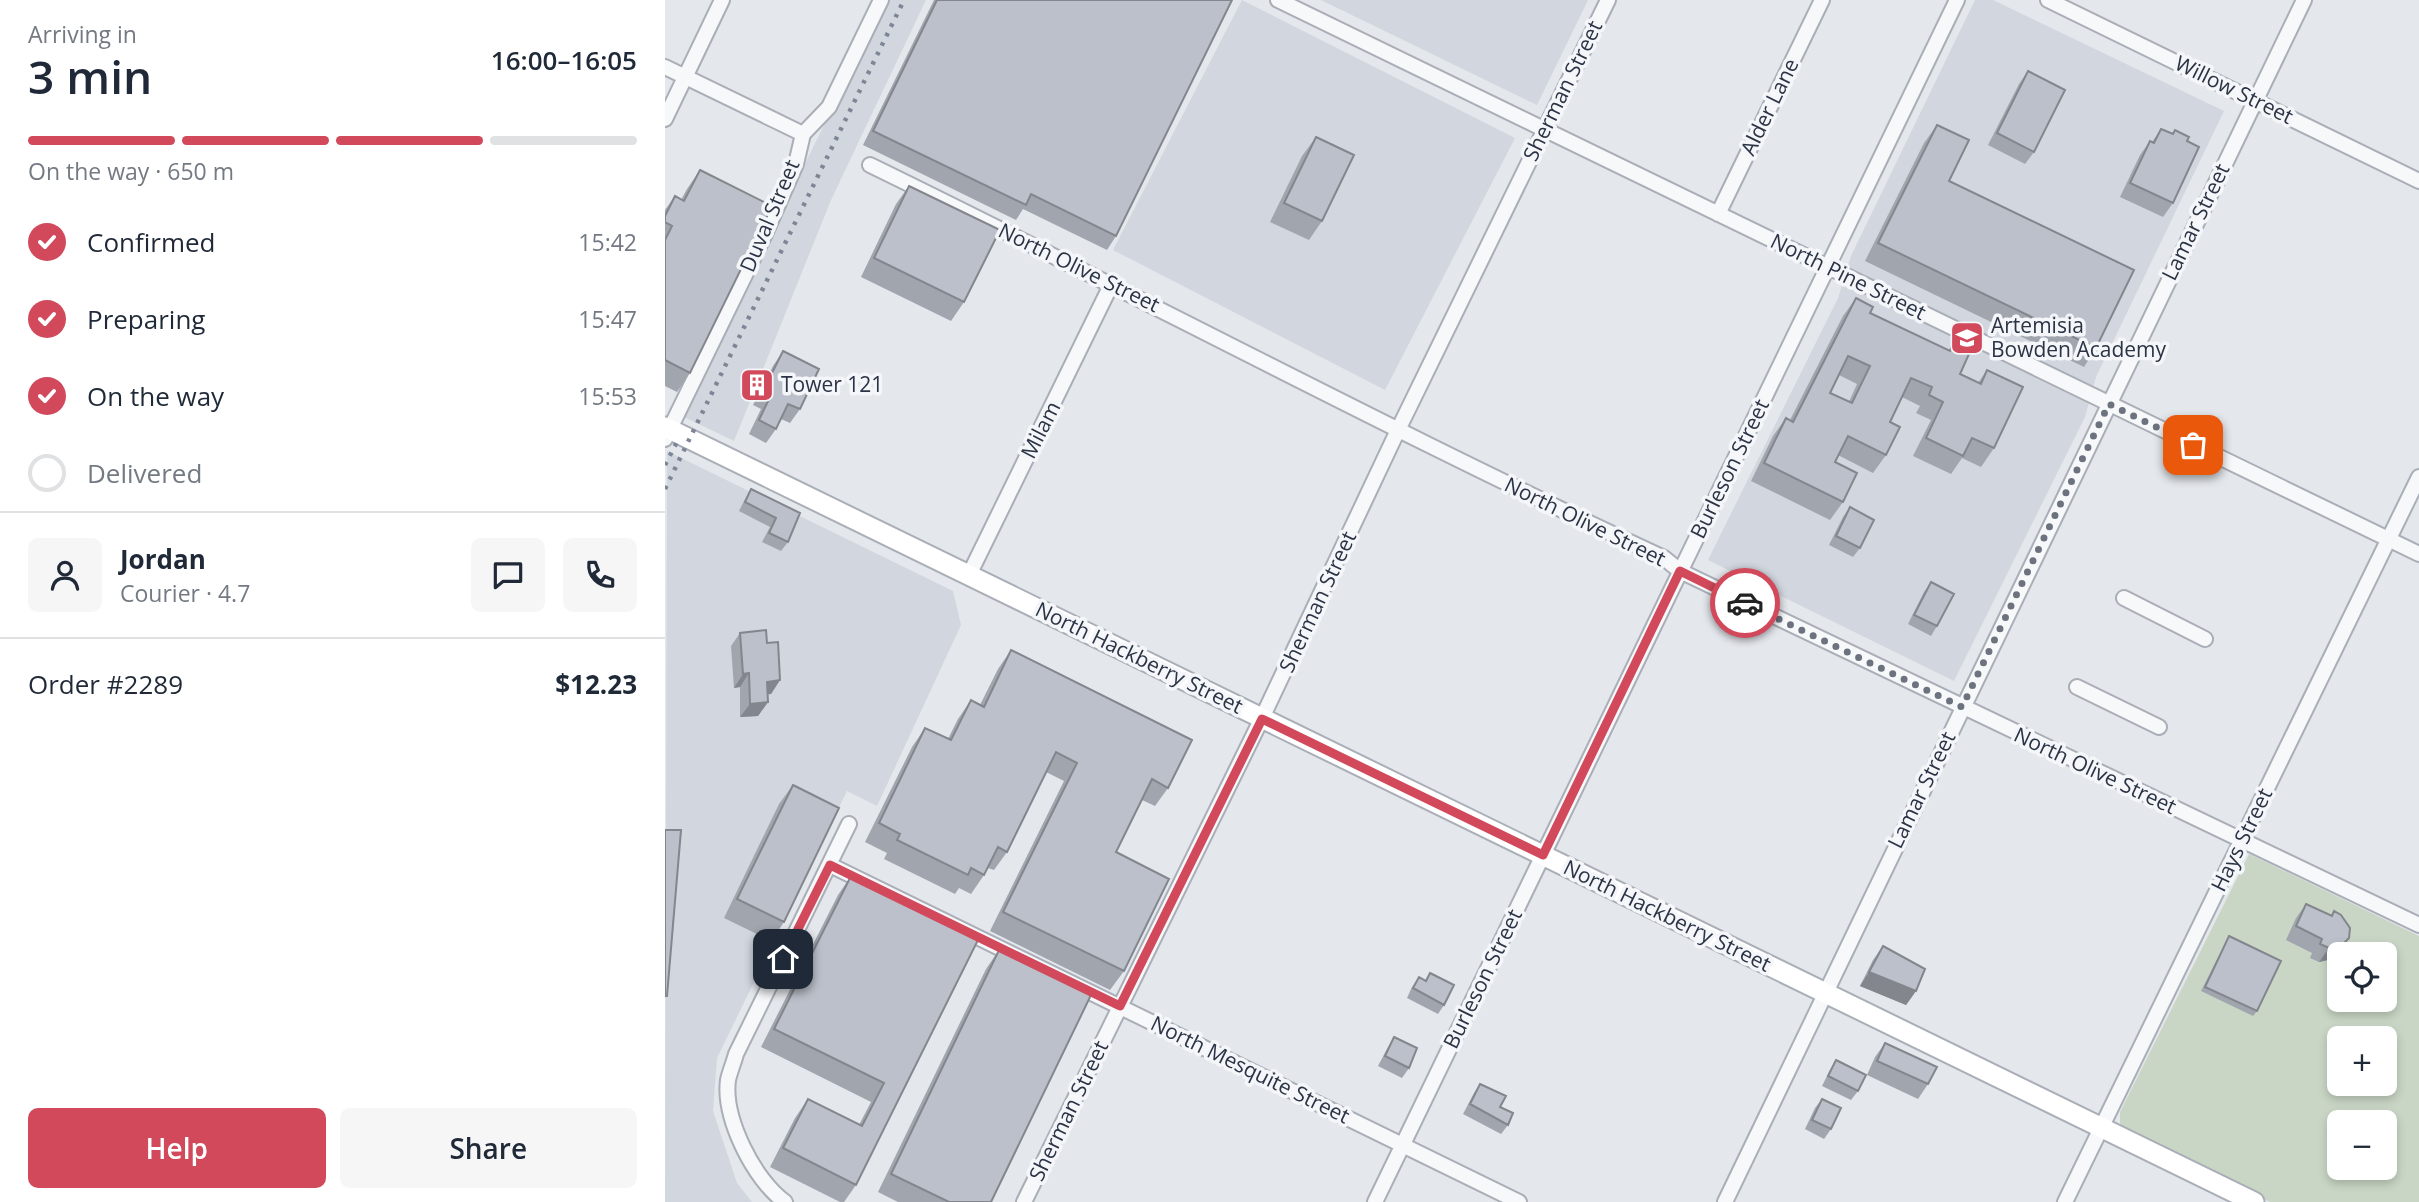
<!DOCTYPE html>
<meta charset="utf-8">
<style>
:root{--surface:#fff;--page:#f6f6f7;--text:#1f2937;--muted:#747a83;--line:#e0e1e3;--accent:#d1495b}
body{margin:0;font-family:"Open Sans",sans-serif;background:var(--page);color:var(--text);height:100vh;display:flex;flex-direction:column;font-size:26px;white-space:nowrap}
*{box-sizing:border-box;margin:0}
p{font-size:23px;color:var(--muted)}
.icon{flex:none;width:38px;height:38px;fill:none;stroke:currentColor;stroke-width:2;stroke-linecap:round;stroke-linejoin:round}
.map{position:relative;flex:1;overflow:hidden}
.sheet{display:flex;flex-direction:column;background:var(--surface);width:665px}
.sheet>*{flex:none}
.tools{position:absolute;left:1662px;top:942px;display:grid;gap:14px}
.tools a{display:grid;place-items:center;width:70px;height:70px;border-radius:10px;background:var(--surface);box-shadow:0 4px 10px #0003;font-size:35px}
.pin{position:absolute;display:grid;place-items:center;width:60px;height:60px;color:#fff;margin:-30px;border-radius:14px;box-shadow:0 4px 10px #0006}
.courier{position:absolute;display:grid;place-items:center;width:70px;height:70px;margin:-35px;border:5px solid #d1495b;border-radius:50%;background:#fff;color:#222;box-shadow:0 2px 9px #0007}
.summary em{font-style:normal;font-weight:600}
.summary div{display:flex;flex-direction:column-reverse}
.summary{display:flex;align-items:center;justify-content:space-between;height:119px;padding:0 28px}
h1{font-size:46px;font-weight:600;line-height:52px}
.bar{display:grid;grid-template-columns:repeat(4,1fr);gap:10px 7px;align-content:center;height:84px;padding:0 28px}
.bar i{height:9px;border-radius:5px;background:var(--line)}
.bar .selected{background:var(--accent)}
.bar p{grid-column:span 4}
.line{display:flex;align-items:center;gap:18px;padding:0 28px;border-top:2px solid var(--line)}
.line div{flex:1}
.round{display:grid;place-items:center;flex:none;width:74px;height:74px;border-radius:10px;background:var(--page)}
ol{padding:0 28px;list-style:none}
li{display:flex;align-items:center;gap:21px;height:77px}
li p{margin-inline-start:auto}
li .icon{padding:7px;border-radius:50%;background:var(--accent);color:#fff;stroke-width:4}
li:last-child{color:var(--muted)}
li i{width:38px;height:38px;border:4px solid var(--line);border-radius:50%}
.primary-button{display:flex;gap:14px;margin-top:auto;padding:14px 28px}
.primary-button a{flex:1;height:80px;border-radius:10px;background:var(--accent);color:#fff;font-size:28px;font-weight:600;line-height:80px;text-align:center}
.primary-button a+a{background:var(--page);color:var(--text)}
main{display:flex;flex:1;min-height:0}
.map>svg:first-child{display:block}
</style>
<main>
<section class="sheet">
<div class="summary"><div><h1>3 min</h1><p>Arriving in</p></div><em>16:00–16:05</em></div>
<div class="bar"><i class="selected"></i><i class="selected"></i><i class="selected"></i><i></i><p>On the way · 650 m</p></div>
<ol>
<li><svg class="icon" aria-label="check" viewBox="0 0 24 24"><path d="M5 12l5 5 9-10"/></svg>Confirmed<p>15:42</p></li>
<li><svg class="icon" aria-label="check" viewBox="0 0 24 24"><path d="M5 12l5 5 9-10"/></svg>Preparing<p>15:47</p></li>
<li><svg class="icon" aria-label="check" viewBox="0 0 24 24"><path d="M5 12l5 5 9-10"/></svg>On the way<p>15:53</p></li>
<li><i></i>Delivered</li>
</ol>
<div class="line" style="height:126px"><a class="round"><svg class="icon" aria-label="person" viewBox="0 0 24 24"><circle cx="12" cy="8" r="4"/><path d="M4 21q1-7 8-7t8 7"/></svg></a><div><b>Jordan</b><p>Courier · 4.7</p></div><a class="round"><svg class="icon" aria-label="chat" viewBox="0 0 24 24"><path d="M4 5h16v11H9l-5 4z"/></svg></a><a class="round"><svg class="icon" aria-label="phone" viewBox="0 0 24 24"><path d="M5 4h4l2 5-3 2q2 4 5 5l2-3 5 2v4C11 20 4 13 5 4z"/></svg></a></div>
<div class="line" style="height:91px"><div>Order #2289</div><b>$12.23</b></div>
<div class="primary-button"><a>Help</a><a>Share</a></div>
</section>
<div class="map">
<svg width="1754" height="1202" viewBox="0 0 1754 1202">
<rect width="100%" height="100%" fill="#e4e7ec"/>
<path fill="#d2d6de" d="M220,0H261L166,200L69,441L17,416Z
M577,0L850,138L720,390L448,250Z
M656,0H923L872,105Z
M1310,0H1328L1559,111L1431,377L1420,417L1289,681L1043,560L1173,298L1186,256Z
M2,451L288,591L296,625L212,806L182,791L52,1058L48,1111L72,1183L87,1202H0Z"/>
<path fill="#c9d6c5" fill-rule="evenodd" d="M1584,854L1754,936V1202H1605L1455,1127V1112ZM1675,954H1720V999H1675ZM1675,1038H1720V1083H1675ZM1675,1122H1720V1167H1675Z"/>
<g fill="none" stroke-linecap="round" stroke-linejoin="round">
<g stroke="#a9aeb7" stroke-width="18">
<path id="minor" d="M613,0L1754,554
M1383,0L1754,181
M0,67L138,134
M0,119L57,0
M205,165C470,294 731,434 999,558L1015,571L1754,925
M1053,214L1157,0
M0,439L100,234L131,164L138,134L164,107L216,0
M304,575L447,283
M1459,598L1540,639
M1412,687L1494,727
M165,865L854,1202
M120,1202C89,1180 58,1118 63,1080C65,1071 69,1062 71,1054L184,824
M359,1202L597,718L733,430L943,0
M710,1202L1292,0
M1060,1202L1639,0
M1400,1202L1754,477"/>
</g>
<g stroke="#a9aeb7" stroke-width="23">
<path id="secondary" d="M0,427L1589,1202"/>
</g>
<use href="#minor" stroke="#f7f8fa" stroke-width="14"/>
<use href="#secondary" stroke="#fff" stroke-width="19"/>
<path stroke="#7d8696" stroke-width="4.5" stroke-dasharray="3.5 7" stroke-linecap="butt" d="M0,465L13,440
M0,489L239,0"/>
</g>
<path fill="#a1a5ae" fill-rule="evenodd" d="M269,0H567L451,236L442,250L358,209L351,220L198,145Z
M1363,71L1369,152L1360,164L1323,145L1354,84Z
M1272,125L1284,181L1431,348L1419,367L1200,261L1259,143Z
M1496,129L1507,134L1510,130L1522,141L1508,203L1498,217L1455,197L1475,155L1485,141L1487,142Z
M651,137L657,221L644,240L605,222L637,156Z
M35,170L25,373L12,392L0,386V210L10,196L16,200L22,189Z
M244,186L299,302L286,321L196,277L231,204Z
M1191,298L1205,313L1284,351L1287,346L1295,374L1313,383L1322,370L1329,448L1316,467L1297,458L1286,474L1248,456L1266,420L1251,413L1255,406L1237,397L1225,422L1221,455L1208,473L1173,455L1170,462L1178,502L1165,520L1086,481L1108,436L1121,418L1125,420L1178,316ZM1174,375L1192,384L1184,402L1165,393Z
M118,351L135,409L125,423L116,419L111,429L101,443L84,434L96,409L88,405L108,366Z
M86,489L135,513L123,542L116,551L97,542L105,527L74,511L80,499Z
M1185,507L1195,548L1188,557L1164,545L1178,517Z
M1266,582L1272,626L1266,636L1243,624L1259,592Z
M75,633L102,643L115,680L106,694H102L103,702L93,716L75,717V687L69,688L66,646Z
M346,650L503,788L490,806L477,800L451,852L459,971L445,990L325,931L399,781L381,772L342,852L329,870L323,868L319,875L306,894L294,888L290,894L219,859L222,853L200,842L247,747L260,728L283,739L293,719L306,700L315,705L333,669Z
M128,785L119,922L106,941L59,918L114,804Z
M186,876L313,940L191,1185L179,1202H175L105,1167L130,1118L143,1099L194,1125L206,1102L96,1047L173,895Z
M1641,904L1666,915L1669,911L1684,938L1675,952L1667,959L1654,962L1645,958L1647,953L1621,940L1631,918Z
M1564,936L1592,1011L1588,1016L1536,991Z
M1218,946L1251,991L1241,1005L1195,986L1208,960Z
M334,950L326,1202H233L213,1192L321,969Z
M765,973L779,1005L773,1014L742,998L747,987L754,977L760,981Z
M729,1037L744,1068L737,1078L713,1066L723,1047Z
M1220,1043L1263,1084L1253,1099L1202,1075L1210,1057Z
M1171,1060L1193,1091L1186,1100L1157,1086L1165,1070Z
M815,1084L843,1125L836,1134L798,1114L809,1093Z
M1157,1099L1166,1129L1159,1139L1140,1129L1150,1108Z"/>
<path fill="#83868d" d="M84,673L75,687L69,688L78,674Z
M115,680L106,694L92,695L102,682Z
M103,702L93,716L75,717L85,704Z
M1684,938L1675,952L1667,959L1654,962L1664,948Z
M1204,972L1251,991L1241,1005L1195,986Z"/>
<path fill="#bbc0ca" stroke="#83868d" stroke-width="2" fill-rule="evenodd" d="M272,0H567L451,236L366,194L361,205L208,131Z
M1363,71L1400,90L1369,152L1332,133Z
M1272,125L1304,140L1284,181L1469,270L1431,348L1213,243Z
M1496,129L1508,134L1510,130L1524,137L1522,141L1534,147L1508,203L1465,183L1485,141L1489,143Z
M651,137L689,155L657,221L619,203Z
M35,170L107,206L25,373L0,360V240L7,226L0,222V216L10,196L19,201Z
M244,186L335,230L299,302L209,258Z
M1191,298L1208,307L1205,313L1285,351L1287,346L1304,354L1295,374L1316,384L1322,370L1358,387L1329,448L1307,438L1298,456L1261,438L1278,402L1264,395L1267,387L1246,378L1225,422L1235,427L1221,455L1183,436L1170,462L1192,473L1178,502L1099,463L1121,418L1128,422ZM1183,356L1205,366L1187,403L1165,393Z
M118,351L154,369L135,409L123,404L111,429L94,420L106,395L98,391Z
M86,489L135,513L123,542L104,533L111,518L80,502Z
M1185,507L1209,520L1195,548L1171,536Z
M1266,582L1289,594L1272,626L1249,615Z
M101,630L102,643L113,642L115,680L102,682L103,702L85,704L84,673L78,674L75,633Z
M346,650L527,740L503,788L487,779L451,852L504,879L459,971L338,912L412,763L391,752L342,852L333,847L319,875L306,868L303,875L232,840L235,834L214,823L260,728L286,740L306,700L319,707Z
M128,785L174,808L119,922L72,899Z
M0,830H16L2,996H0Z
M186,876L313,940L191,1185L118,1148L143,1099L197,1126L219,1083L109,1029Z
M1641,904L1667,916L1669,911L1676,915L1685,928L1684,938L1677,945L1664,948L1655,944L1657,939L1631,926Z
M1564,936L1616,961L1592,1011L1540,987Z
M1218,946L1260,969L1251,991L1204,972Z
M334,950L426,995L326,1202H284L226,1174Z
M765,973L789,985L779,1005L748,988L754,977L761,981Z
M729,1037L752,1048L744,1068L720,1056Z
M1220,1043L1272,1067L1263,1084L1212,1061Z
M1171,1060L1201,1075L1193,1091L1163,1076Z
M815,1084L841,1096L835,1107L848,1113L843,1125L805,1104Z
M1157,1099L1176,1108L1166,1129L1147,1120Z"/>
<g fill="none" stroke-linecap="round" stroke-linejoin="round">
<path stroke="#6c737f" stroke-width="7" stroke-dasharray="0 12.6" d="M1080,603L1297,707L1444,404L1528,445"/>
<path stroke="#d1495b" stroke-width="9" d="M118,959L165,865L455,1006L597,719L878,855L1015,571L1080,603"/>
</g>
<defs>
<g id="school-square" transform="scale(1.75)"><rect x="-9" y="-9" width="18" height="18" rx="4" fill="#d1495b" stroke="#f4f6f9"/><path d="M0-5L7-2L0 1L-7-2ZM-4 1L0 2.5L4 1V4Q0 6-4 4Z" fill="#fff"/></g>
<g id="building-square" transform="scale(1.75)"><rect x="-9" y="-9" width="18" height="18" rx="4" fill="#d1495b" stroke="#f4f6f9"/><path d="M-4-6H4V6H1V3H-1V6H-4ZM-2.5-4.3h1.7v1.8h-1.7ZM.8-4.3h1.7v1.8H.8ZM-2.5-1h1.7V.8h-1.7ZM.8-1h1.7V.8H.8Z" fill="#fff"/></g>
</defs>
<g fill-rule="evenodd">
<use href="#school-square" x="1302" y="338"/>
<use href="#building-square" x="92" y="385"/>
</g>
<g text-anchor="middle" stroke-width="7" stroke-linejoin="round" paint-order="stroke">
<g font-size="21" fill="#2b3445" stroke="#f4f6f9">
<text transform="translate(1569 90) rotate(26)" y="7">Willow Street</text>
<text transform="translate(898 91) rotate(-64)" y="7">Sherman Street</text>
<text transform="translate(1105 107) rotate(-64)" y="7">Alder Lane</text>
<text transform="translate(105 216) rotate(-67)" y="7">Duval Street</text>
<text transform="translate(1531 222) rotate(-64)" y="7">Lamar Street</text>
<text transform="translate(414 268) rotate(26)" y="7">North Olive Street</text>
<text transform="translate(1183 277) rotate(26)" y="7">North Pine Street</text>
<text transform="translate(376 430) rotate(-63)" y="7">Milam</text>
<text transform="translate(1065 469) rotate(-64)" y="7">Burleson Street</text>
<text transform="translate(920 522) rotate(26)" y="7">North Olive Street</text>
<text transform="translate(653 602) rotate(-65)" y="7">Sherman Street</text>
<text transform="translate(474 658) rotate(26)" y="7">North Hackberry Street</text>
<text transform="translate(1430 771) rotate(25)" y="7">North Olive Street</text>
<text transform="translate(1257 790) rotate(-64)" y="7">Lamar Street</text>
<text transform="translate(1577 840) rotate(-64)" y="7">Hays Street</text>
<text transform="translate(1002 916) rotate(26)" y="7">North Hackberry Street</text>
<text transform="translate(818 979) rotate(-64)" y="7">Burleson Street</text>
<text transform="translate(585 1070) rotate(26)" y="7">North Mesquite Street</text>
<text transform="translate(404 1111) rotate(-64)" y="7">Sherman Street</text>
</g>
<g font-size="21" fill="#2b3445" stroke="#f4f6f9" text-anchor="start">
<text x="1326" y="333">Artemisia<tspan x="1326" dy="24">Bowden Academy</tspan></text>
<text x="116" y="392">Tower 121</text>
</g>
</g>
</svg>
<div class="tools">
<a><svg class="icon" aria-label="locate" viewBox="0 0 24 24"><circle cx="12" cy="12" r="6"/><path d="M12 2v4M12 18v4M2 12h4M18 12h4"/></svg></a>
<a>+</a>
<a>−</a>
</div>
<div class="pin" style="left:1528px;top:445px;background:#ea580c"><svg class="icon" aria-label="bag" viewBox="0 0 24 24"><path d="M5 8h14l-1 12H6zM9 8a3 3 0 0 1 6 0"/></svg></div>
<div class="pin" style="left:118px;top:959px;background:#1f2937"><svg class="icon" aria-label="home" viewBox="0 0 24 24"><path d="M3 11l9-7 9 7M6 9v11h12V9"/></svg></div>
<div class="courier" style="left:1080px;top:603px"><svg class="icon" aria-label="car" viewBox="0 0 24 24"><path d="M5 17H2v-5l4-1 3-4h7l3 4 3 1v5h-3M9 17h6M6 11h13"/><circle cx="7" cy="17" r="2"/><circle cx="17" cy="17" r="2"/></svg></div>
</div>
</main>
